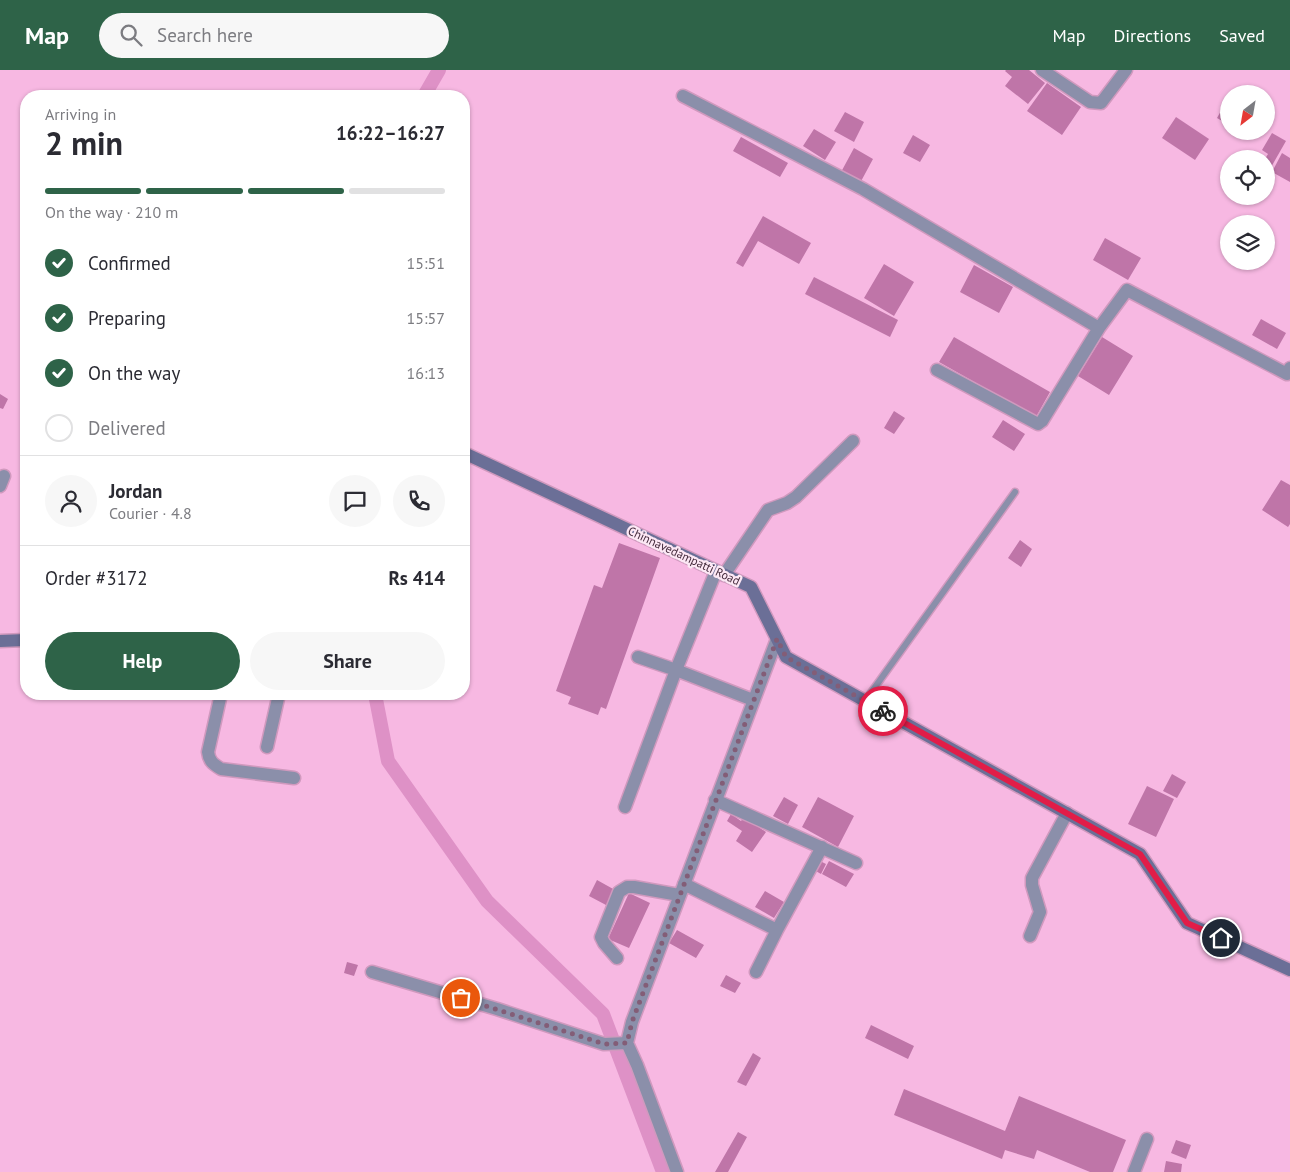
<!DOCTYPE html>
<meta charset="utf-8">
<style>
:root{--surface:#fff;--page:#f7f7f7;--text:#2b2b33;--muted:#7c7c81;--line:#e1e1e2;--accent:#2e6348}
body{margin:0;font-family:"PT Sans",sans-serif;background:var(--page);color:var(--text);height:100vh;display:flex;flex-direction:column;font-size:19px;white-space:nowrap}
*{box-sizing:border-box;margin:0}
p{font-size:16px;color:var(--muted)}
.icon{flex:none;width:28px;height:28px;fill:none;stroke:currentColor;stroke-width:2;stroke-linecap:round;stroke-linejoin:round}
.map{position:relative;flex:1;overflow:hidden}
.details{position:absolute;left:20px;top:20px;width:450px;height:610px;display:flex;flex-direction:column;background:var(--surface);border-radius:20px;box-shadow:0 1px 4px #0004}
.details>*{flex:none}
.needle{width:32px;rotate:211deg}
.fabs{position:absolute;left:1220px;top:15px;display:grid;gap:10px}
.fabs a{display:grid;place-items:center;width:55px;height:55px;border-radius:50%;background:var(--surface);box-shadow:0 1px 4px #0004;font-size:25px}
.pin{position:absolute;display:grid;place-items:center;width:42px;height:42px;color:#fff;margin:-21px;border:2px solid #fff;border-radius:50%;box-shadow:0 1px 5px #0007}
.courier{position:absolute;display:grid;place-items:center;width:50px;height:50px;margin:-25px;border:4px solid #e11d48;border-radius:50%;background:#fff;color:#222;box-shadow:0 1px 6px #0007}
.overview em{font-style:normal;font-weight:800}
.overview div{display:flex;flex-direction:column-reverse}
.overview{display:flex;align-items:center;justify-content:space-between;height:85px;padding:0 25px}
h1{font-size:32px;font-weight:800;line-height:38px}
.bar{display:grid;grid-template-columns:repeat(4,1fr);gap:8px 5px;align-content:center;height:60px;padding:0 25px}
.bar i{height:6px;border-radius:4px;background:var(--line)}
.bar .on{background:var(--accent)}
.bar p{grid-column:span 4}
.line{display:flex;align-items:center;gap:12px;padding:0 25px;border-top:1px solid var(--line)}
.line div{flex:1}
.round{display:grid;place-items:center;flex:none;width:52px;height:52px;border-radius:26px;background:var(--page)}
ol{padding:0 25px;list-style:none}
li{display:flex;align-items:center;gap:15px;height:55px}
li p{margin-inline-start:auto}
li .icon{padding:5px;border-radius:50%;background:var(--accent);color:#fff;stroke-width:4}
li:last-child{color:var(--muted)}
li i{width:28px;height:28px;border:2px solid var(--line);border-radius:50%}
.action{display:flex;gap:10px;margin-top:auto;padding:10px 25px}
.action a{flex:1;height:58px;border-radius:30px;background:var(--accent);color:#fff;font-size:20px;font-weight:800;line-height:58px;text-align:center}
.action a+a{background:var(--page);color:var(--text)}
header{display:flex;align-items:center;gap:30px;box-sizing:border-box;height:70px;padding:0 25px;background:var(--accent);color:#fff}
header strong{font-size:24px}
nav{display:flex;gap:28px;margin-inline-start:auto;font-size:18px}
.search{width:350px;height:45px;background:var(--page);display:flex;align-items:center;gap:12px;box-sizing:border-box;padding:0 18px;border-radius:28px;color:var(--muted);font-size:19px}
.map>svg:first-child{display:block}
</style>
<header>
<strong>Map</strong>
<div class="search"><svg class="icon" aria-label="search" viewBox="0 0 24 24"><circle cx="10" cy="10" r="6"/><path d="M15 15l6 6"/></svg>Search here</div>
<nav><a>Map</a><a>Directions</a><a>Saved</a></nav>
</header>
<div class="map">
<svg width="1290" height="1102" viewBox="0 0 1290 1102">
<rect width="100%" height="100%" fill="#f7b8e2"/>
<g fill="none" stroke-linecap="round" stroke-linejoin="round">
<path stroke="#de91c6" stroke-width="14" d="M424,26L439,0
M375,624L388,691L487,831L603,944L663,1102"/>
</g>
<path fill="#bf75a8" d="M1006,0H1029L1045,13L1028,34L1005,16L1012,7L1005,1Z
M1047,13L1081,37L1062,65L1027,41Z
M1226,32L1229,33V55L1217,48Z
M845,42L864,52L854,72L834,61Z
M1176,47L1209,69L1195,90L1162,68Z
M814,59L836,72L825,90L803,76Z
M1272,63L1286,71L1270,99L1266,97L1265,89L1268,84L1262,80Z
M913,65L930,75L920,92L903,83Z
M741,67L788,93L780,107L733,81Z
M854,78L873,89L859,115L840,104Z
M1282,83L1290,88V112L1272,102Z
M763,146L811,173L799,194L758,171L743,197L736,193Z
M1105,168L1141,188L1128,210L1093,190Z
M884,194L914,212L894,246L864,228Z
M974,195L1013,217L999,243L960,222Z
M814,207L898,250L890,267L805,224Z
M1261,249L1286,263L1277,279L1252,265Z
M954,267L1050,322L1036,347L939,292Z
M1102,267L1133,286L1109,325L1078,306Z
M0,324L8,329L3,339L0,338Z
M894,341L905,348L894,364L884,358Z
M1003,350L1025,364L1014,381L992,367Z
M1281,410L1290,415V454L1288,457L1262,440Z
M1020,470L1032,479L1021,497L1008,488Z
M619,473L660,488L606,639L601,637L598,645L568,634L571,627L556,621L594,515L602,518Z
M1172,704L1186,712L1177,728L1163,721Z
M1147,716L1174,729L1156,767L1128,754Z
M784,727L798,735L788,754L773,746Z
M818,727L854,746L838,777L802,757Z
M731,744L741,751L744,747L766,762L752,782L736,771L742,761L727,751Z
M818,790L826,794L821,804L814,800Z
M829,791L854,804L846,817L822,804Z
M597,810L615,820L606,835L589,826Z
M765,821L784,832L774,848L755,837Z
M629,823L650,833L629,878L608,869Z
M677,860L704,875L696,888L669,873Z
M347,892L358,895L354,906L344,903Z
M726,905L741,913L735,923L720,916Z
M871,955L914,976L908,989L865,968Z
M753,983L761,988L746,1016L737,1012Z
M904,1019L1005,1061L1019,1026L1126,1070L1113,1102H1090L1037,1080L1034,1089L1005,1080L1002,1089L894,1045Z
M738,1062L747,1067L728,1102H715Z
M1176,1070L1191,1075L1186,1089L1171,1083Z
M1166,1091L1182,1094L1181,1102H1164Z"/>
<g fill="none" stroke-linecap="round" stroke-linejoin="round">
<g stroke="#d099be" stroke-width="9">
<path id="lane" d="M865,631L1015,422"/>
</g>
<g stroke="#d099be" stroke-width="15">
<path id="street" d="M1042,0L1090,32L1101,33L1126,0
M683,26L863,119L1099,258L1127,220L1287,304L1290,298
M937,300L1038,354L1042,351L1099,258
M0,416L4,406
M716,501L676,600L753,630
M724,505L768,440L787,433L796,427L853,371
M221,624L208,682C209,691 213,694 221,699L294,708
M267,677L279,624
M715,730L856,793
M625,737L676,600L638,587
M684,814L777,860L822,777
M1030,866L1040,842L1032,815V808L1067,743
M617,888L604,873L601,867L619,822L627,817H634L679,825
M372,902L497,939L604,974L627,973
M756,902L777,860
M677,1102L637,995L627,973L632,952L777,569
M1134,1102L1147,1069"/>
</g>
<g stroke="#d099be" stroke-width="15">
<path id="secondary" d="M464,383L751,517L786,587L1140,784L1187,853L1290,900
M0,571L26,570"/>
</g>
<use href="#lane" stroke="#8b8faa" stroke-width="6"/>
<use href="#street" stroke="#8b8faa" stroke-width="12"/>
<use href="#secondary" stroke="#6b6f97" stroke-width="12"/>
</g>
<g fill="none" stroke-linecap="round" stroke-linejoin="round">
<path stroke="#835d77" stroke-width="5" stroke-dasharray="0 9" d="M461,928L604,974L627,973L632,952L777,569L786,587L883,641"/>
<path stroke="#e11d48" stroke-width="6" d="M883,641L1140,784L1187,853L1221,868"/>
</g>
<g text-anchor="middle" stroke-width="4.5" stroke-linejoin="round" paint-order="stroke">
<g font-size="12" fill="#452c3d" stroke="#fde8f5">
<text transform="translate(684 486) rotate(25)" y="4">Chinnavedampatti Road</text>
</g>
</g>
</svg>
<div class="fabs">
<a><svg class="needle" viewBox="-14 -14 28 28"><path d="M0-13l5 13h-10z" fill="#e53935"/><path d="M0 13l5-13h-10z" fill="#7c7c81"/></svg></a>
<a><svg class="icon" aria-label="locate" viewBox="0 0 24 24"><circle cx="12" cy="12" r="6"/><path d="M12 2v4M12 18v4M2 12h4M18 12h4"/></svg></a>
<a><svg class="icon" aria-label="layers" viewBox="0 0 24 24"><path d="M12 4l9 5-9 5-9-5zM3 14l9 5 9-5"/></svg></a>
</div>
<div class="pin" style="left:461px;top:928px;background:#ea580c"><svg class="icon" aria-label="bag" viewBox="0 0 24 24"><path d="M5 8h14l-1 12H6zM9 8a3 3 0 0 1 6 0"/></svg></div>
<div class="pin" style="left:1221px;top:868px;background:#1f2937"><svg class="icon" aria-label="home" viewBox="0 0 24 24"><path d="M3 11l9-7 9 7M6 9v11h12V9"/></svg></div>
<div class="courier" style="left:883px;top:641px"><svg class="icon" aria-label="bike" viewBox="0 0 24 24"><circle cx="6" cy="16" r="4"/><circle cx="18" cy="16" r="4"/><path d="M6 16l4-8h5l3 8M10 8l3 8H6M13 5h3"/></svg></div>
<section class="details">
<div class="overview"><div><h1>2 min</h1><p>Arriving in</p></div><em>16:22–16:27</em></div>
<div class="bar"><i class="on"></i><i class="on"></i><i class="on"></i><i></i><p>On the way · 210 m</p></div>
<ol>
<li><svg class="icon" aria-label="check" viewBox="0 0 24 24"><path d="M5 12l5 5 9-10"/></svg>Confirmed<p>15:51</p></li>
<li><svg class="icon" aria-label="check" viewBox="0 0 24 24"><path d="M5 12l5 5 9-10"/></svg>Preparing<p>15:57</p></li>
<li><svg class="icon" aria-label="check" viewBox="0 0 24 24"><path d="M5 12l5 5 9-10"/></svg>On the way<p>16:13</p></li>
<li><i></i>Delivered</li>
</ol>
<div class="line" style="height:90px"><a class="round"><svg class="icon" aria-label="person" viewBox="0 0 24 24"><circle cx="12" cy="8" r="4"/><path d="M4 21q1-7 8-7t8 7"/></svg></a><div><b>Jordan</b><p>Courier · 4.8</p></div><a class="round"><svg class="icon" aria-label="chat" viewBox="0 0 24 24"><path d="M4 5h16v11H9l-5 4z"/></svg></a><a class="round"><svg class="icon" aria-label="phone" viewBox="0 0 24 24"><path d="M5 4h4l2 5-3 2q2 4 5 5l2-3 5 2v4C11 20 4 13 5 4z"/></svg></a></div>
<div class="line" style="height:65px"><div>Order #3172</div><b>Rs 414</b></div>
<div class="action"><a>Help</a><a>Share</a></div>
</section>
</div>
